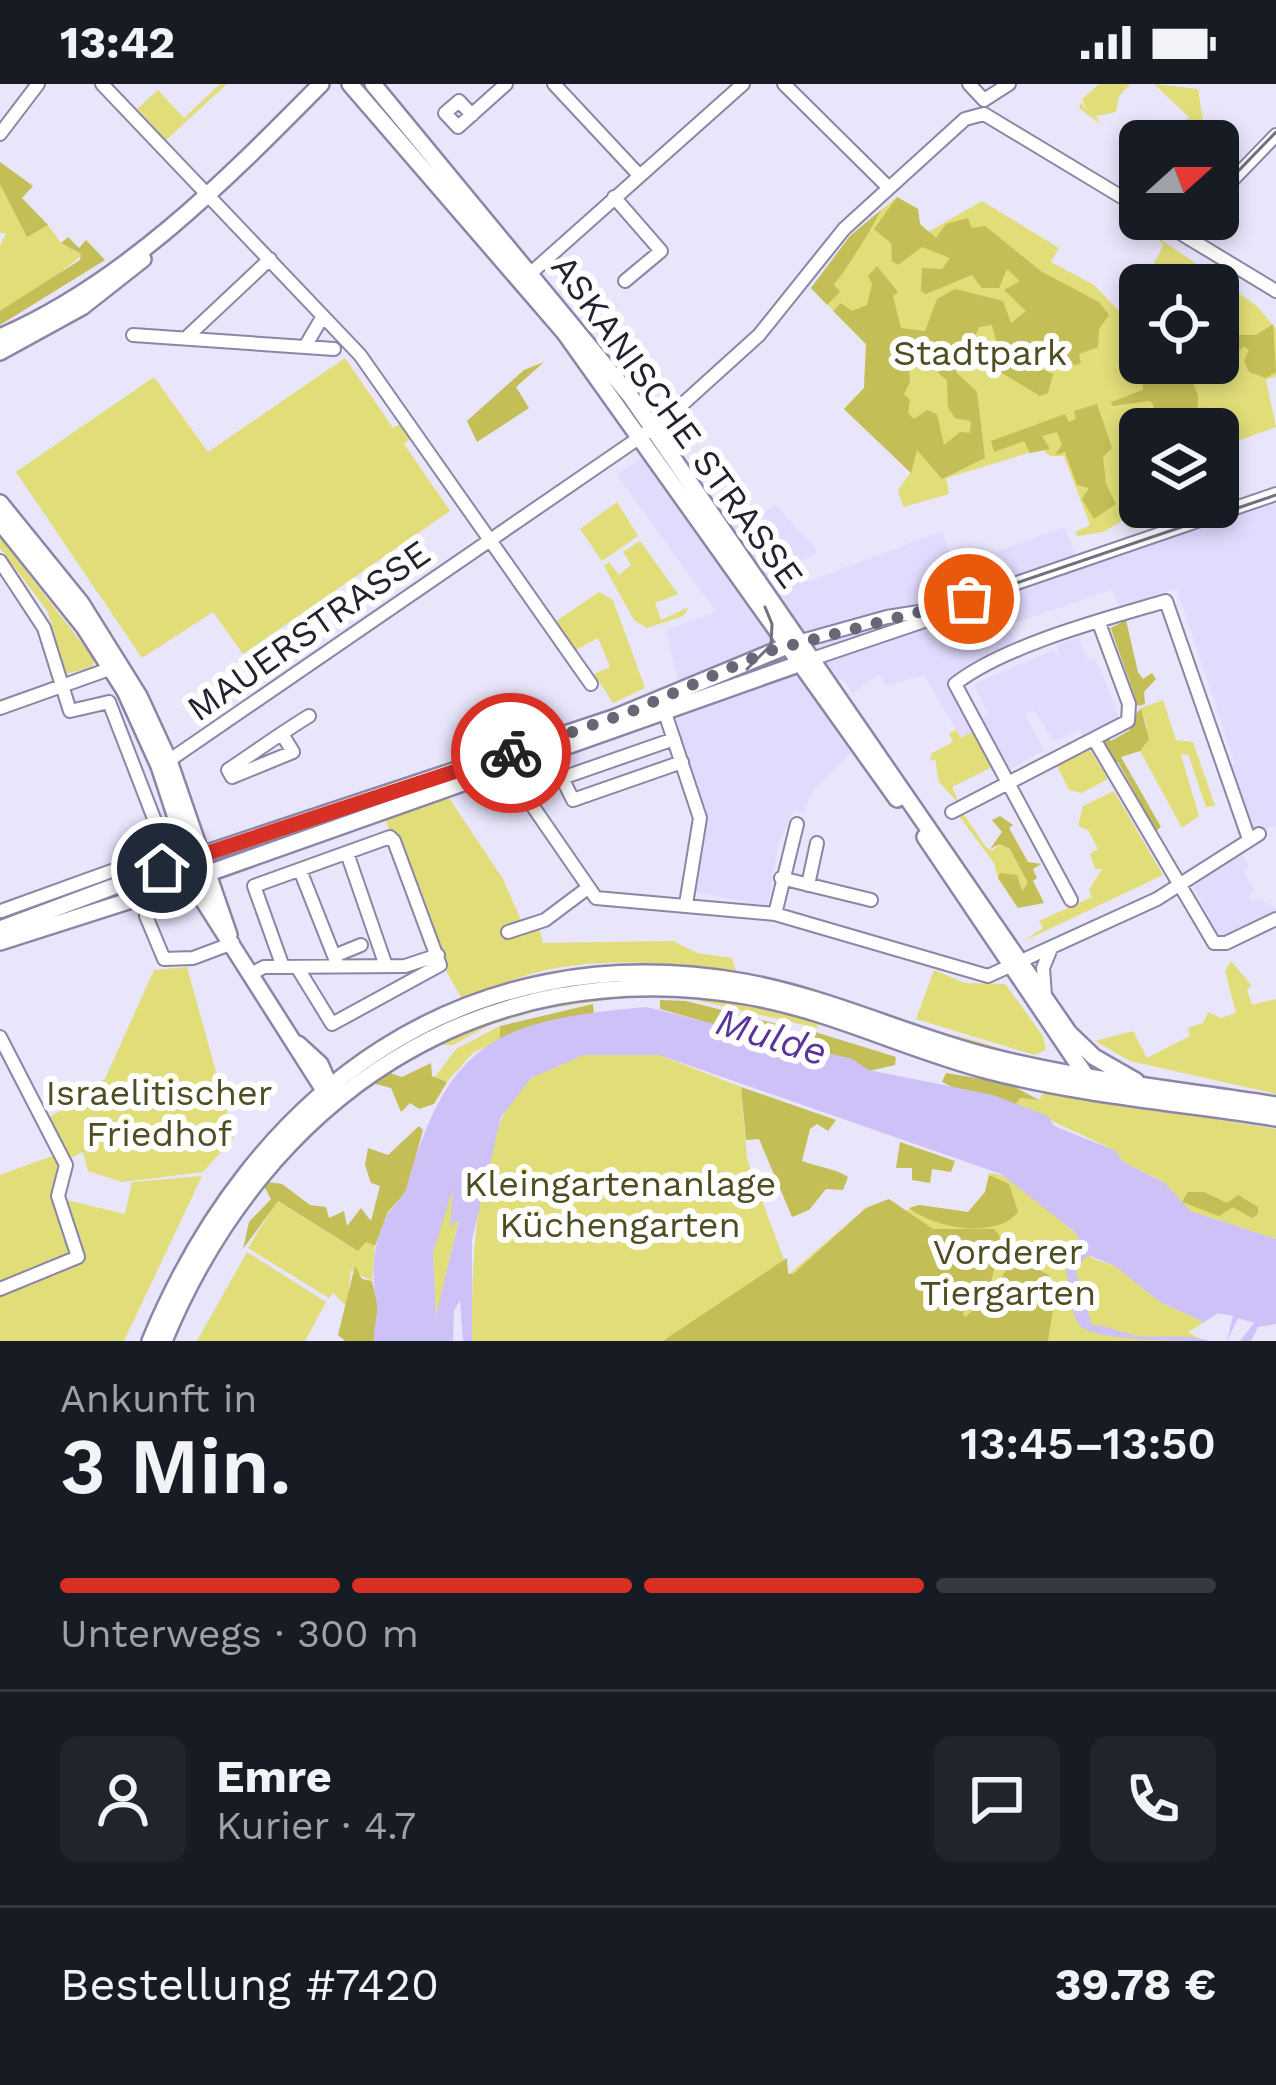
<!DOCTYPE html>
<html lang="de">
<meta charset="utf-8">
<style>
:root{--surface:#171b24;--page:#20242c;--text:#f1f3f6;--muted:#9ea1a6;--line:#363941;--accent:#d93025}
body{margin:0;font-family:"Work Sans",sans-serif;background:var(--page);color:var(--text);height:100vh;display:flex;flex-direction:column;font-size:45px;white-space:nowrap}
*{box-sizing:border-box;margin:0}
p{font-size:39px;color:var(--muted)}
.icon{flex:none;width:66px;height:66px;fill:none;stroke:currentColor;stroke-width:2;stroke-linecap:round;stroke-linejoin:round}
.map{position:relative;height:1257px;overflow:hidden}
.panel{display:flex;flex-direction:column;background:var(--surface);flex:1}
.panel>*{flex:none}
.needle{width:78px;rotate:69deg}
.tools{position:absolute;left:1119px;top:36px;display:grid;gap:24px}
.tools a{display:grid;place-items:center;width:120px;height:120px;border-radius:18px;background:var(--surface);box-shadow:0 6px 18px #0003;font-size:60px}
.pin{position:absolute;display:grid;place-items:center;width:102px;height:102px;color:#fff;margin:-51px;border:6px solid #fff;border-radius:50%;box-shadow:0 3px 12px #0007}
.courier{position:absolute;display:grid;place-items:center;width:120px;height:120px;margin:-60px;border:9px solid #d93025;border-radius:50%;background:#fff;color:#222;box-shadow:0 3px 15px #0007}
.summary em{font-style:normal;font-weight:600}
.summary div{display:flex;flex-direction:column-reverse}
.summary{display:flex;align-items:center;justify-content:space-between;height:204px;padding:0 60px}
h1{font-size:78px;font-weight:600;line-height:90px}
.bar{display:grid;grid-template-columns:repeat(4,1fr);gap:18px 12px;align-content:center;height:144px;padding:0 60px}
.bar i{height:15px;border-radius:9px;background:var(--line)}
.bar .selected{background:var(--accent)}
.bar p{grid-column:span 4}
.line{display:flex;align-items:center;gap:30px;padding:0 60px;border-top:3px solid var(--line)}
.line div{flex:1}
.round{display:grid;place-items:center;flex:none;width:126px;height:126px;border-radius:18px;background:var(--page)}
.status{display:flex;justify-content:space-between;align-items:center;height:84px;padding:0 60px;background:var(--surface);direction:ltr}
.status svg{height:33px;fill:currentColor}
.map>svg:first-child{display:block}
</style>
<div class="status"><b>13:42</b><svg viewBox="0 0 49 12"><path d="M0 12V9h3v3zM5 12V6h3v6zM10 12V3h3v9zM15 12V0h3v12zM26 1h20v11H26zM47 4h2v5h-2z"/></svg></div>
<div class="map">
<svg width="1276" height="1257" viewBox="0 0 1276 1257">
<rect width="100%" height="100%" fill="#e9e5fb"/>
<path fill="#e2dbfe" d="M655,363L697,423L731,396L760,432L775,420L816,465L817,469L800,477L807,498L942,447L952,473L983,462L987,471L1065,443L1078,479L1276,412V741L1249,753L1227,684L1235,680L1177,505L1119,522L1112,506L1009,541L1020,569L957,597L977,646L961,654L924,591L885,602L880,590L852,609L842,594L815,612L853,667L814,706L803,729L795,724L778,760L768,822L695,808L708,734L667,617L681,610L666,546L716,528L617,391Z
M1079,553L1087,575L1093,574L1101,586L1120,636L1084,654L1080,646L1054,657L1033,626L1025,631L1044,666L1010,685L979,636L988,631L974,600L1053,566L1060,572L1057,561Z
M1240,768L1249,783L1243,787L1255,807L1249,812L1253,818L1260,815L1276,824V831L1220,855L1193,803Z"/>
<path fill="#e1dd79" d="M220,0H227L166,56L137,25L158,6L184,34Z
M1099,0H1130L1119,12L1116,28L1096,32L1100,40L1079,24L1081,18L1088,28L1082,15Z
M1154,0L1198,5L1205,49L1207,41L1213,47L1200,57L1190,48L1191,57H1176L1189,43L1185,38L1189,33Z
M0,100L33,148L48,141L61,159L82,171L35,209L0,227V162L6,149H0Z
M897,113L918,125L920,140L928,148L982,117L1059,164L1051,178L1094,201L1119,227L1131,221L1124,196L1142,201L1140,279H1218V201H1143L1164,160L1129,139L1130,134L1257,222L1276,245V292L1266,296L1276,343L1218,364V345H1140V423L1167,427L1130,445L1124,436L1103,448L1077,452L1075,448L1090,441L1064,372H1050L1042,365L946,394L949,410L903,423L898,406L911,388L844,325L864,304L866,260L811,204L850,152Z
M345,274L393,344L400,340L410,355L404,360L450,427L243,570L213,528L142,574L16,388L154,293L208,368Z
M617,418L638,452L602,477L580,445Z
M0,453L94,575L93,583L66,590L48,528L0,464Z
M640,457L678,510L655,519L661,536L689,523L683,532L647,544L634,536L604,482L609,478L619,491L631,481L623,468Z
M599,508L613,516L645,604L613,619L594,590L610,583L598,554L576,566L555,538Z
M1163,616L1176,656L1193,658L1215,722L1206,723L1188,670L1181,671L1199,732L1182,744L1140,667L1147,643L1141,624Z
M956,646L961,654L972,648L992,683L952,703L960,721L939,698L935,675L930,677L932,669L953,658L949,650Z
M1089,664L1108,695L1082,709L1069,706L1056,680Z
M1114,707L1163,791L1024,857L1043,844L1039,837L1092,813L1089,806L1102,785H1095L1090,770L1098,765L1088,746L1078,742L1083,722Z
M445,708L503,795L524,843L538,839L543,859L673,857L697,869L732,874L736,887C664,877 551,868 487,909C655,865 755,888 916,941C949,952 990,957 1021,974L621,886L404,945L464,918L439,875L383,729Z
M963,729L986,763L992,767L1000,760L1017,770L1028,799L1022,808L1012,791L998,794L994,779L959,732Z
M1231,877L1252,902L1247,905L1252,921L1276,915V1010L1130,977L1095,957L1133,947L1147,974L1190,952L1188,944L1203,939L1208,928L1221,934L1236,929L1225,887Z
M187,883L234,1053L203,1088L122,1098L88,1087L83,1068L69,1075L48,1034L62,1026L58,1019L105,995L154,886Z
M934,886L965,899L1005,900L1043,952L1046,966L1034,971L916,935Z
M611,909L705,910L819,935L817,944L679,912H635L544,925L490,941L453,961H432L512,927Z
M500,942V956L473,969L447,998L435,993L456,965Z
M584,971H659L741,1003L747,1075L789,1190L866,1124L889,1115L905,1127L919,1121L968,1128L985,1108L989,1089C1023,1091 1049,1131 1076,1149L1080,1163L1093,1175L1115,1182L1160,1218L1204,1238L1188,1248L1204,1257H472C471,1192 474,1034 533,993C547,983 568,978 584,971Z
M1045,1007L1276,1045V1155L1190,1127L1162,1097L1123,1078L1116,1067L1016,1020L1020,1014L1039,1016Z
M55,1071L58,1080L50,1112L125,1130L132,1098L202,1092L124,1257H0V1210L85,1174L83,1166L0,1199V1091Z
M454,1104L452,1125L459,1135L436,1234L433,1169L447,1108Z
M277,1117L358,1167L366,1158L375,1162L372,1197L351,1186L347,1223L333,1209L329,1214L248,1164Z
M247,1168L326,1218L305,1257H197Z"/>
<path fill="#c3be55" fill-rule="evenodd" d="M0,78L33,102L22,114L48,141L27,153L0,100Z
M897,113L918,125L920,140L936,154L946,140L968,134L972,144L985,142L1042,188L1099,218L1109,231L1099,245L1098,263L1079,270L1081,279L1074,282L1066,272L1052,275L1041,258L1028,272L1015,263L997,260L992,241L979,243L969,267L958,275L956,288L977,308L985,374L942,395L917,366L911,389L844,325L864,304L866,260L833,227L841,219L852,227L867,221L872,200L868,192L877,182L898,208L893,212L901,244L925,247L937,215L955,205L1003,217L1011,239L1026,227L1004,206L1020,197L1007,185L999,204H982L972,191L926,210L921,207L922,184L942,185L950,174L922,163L898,181L892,177L891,159L874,145ZM900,258L932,268L939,290L947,296L948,323L955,334L971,337L970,349L960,348L944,361L937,330L927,326L914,335L908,329L910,316L904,310L910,298L908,271L898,263Z
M881,126C872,145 847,184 834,201L840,208L827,221L811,204L850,152Z
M68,153L79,164L86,156L105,176L0,241V227L80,176L81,170L61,159Z
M1218,231L1227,239L1221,253L1233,259L1239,251H1256L1273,240L1276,288L1266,294L1249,288L1244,277L1249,266L1244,262L1231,275L1220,273Z
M1012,272L1020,286L1032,281L1053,290L1048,309L1040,312L997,286L999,276Z
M544,278L516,303L529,324L477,358L467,337L524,286Z
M1160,279H1186L1198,312L1197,345H1143L1154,322L1150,317L1112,322L1111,318L1143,306L1142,290Z
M1097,320L1112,364L1103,373L1106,400L1116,420L1094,435L1082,415L1089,404L1077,401L1065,368L1055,371L1062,361L1057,348L1042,352L1050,365L1030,369L1024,357L994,368L991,357L1065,330L1069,338L1076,335L1074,327Z
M1126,536L1138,588L1143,595L1152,589L1156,595L1144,608L1145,620L1138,622L1111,545L1107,546Z
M1141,624L1149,655L1140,667L1121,673L1161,743L1156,747L1118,678L1112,681L1099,656L1107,652L1111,657L1130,646L1128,640Z
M1000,732L1013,741L1009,744L1028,778L1041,780L1033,785L1037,794L1033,797L1044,819L1018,824L998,794L1000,789L1017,791L1022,807L1028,799L1010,765L1000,760L990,765L1002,748L992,736Z
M660,916L686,917L781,941L784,949L800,952L796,963L790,962L660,925Z
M593,920L594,931L500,956V942Z
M815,948L896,973L895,981L869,987L852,975L807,965Z
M431,979L432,992L447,998L434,1020L419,1025L410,1019L401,1028L391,1004L372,999L387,988L402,993Z
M946,989L1007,999L1039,1016L1020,1014L1016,1020L965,1009L942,998Z
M741,1003L836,1036L828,1047L817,1040L810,1045L802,1077C815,1082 837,1085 848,1093L843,1106L826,1105L809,1126L792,1133L759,1055L746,1056Z
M419,1042L423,1046L406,1108L388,1128L375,1162L366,1158L358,1167L278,1117L243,1165L249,1138L271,1115L264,1102L267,1098L282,1100L310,1121L326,1123L329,1134L344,1127L347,1142L361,1124L371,1137L380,1102L371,1099L365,1081L368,1064L388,1071Z
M900,1058L955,1077L951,1088L932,1085L930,1099L912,1096V1084H896Z
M989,1091L1009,1100L1018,1128C996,1156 934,1144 909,1124L919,1121L968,1128L985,1108Z
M1188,1108H1204L1227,1119L1238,1111L1258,1123V1130L1252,1134L1233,1123L1219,1132L1182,1118Z
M889,1115L933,1145H994L1000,1152L991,1200L963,1229L965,1233L992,1210L1014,1173L1049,1191L1055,1211L1048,1257H663L787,1174L788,1190H793L866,1124Z
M355,1182L362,1195L372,1197L378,1223L374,1257H345L338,1251Z"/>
<path fill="#cdc1f7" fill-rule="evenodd" d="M647,923L852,975L869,986L993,1011L1048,1032L1054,1042L1116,1067L1123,1078L1165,1099L1190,1127L1276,1155V1240L1258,1243L1251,1257H1240L1254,1239L1238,1234L1227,1257L1233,1232L1218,1229L1204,1238L1160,1218L1115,1182L1088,1171L1075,1185L1092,1241C1110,1241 1123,1251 1140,1252C1164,1254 1186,1250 1209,1257C1182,1257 1096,1257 1080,1242C1069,1228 1071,1203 1066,1187L1081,1165L1076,1149L1001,1090L659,971H584L531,994L501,1033L472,1156V1257H463L460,1216L454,1227L453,1257H374C373,1245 378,1231 377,1221C371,1190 372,1161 387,1132C393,1121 404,1114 407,1102C449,955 498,936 647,923ZM453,1104L450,1142L459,1136L436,1232L433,1169Z"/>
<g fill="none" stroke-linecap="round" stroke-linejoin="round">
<g stroke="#8c85a6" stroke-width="16">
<path id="minor" d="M102,0L360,271L591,600
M554,0L639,91
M784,0L889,104
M969,0L984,16
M984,16L1009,0
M984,30L1140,124
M472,31L459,17L445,29L458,43L506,0
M0,50L38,0
M1218,111L1276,51
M614,113L661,167L625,197
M1157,135L1276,207
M1188,154L1197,135
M532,188L743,0
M133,251L334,265
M188,252L270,175
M306,261L323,232
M0,477L44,544L70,627L109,618L160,750L142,776L1,827
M801,557L887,533L944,524L1276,410
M812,575L942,531
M0,624L115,583
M665,629L700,734L686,820
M282,650L293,668L232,693L228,686C255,668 281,649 309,632
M674,655L562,694L573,716L682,678
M1094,655L1214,859H1226L1276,835
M164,680L665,336L759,251L844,145L965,35L984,30
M505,682L596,814L775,830L988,892L1157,815L1259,750
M952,728L1128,637L1129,620L1099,539
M347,769L386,882
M300,786L338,882
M781,794L871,816
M808,801L817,759
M1071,816L955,600C1005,561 1105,535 1166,517L1249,755
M775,830L797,740
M146,832L164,875L193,874L233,859
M508,848L545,836L585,806
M334,872L361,861
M283,883L254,802L390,753L394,757L440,881L332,940L297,883
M251,890L264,883L405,882L438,871
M1045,912L1043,884L1050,867
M0,953L66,1081L58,1112L78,1173L0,1205"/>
</g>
<g stroke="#8c85a6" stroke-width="20">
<path id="major" d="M350,0L564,248L897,715
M373,0L631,313L1069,949L1094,973L1136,997
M0,253C125,199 227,95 321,0
M0,268L82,223L143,175
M0,419L81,519L139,612L169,677L229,851
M0,438L84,543L125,607L159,682L203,816L327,1011
M925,753L1086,992
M0,845L174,780L616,633L792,560
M0,858L144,812L804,578
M298,960L320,980L332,1007
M150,1257C253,1007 465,849 744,898C828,913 906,951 988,972C1082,996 1180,1006 1276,1021
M164,1257C264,1015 479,866 746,912C830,926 907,966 989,987C1082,1011 1181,1019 1276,1034"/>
</g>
<use href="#minor" stroke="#fff" stroke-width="12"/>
<use href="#major" stroke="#fff" stroke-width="15"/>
<path stroke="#736f80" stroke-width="3" d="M1218,108L1276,48
M1192,144L1196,135
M919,532L1276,411
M747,585L771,561L772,540L765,523"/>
</g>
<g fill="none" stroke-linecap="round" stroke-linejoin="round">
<path stroke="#6a6676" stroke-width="12" stroke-dasharray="0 21.6" d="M511,669L630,628L769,567L969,515"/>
<path stroke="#d93025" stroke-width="15" d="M162,784L511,669"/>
</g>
<g text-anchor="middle" stroke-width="12" stroke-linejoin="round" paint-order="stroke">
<g font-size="36" fill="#4f4d22" stroke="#fff">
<text x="980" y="281">Stadtpark</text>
<text x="159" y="1021">Israelitischer<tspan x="159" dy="41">Friedhof</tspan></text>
<text x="620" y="1112">Kleingartenanlage<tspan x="620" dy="41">Küchengarten</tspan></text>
<text x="1008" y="1180">Vorderer<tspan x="1008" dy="41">Tiergarten</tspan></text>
</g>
<g font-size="36" fill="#25222f" stroke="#fff">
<text transform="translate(678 337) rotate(54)" y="13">ASKANISCHE STRASSE</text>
<text transform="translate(308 546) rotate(-35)" y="13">MAUERSTRASSE</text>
</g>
<g font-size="39" font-style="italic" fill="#59359a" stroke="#fff">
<text transform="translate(772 952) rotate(17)" y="14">Mulde</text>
</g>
</g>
</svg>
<div class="tools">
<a><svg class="needle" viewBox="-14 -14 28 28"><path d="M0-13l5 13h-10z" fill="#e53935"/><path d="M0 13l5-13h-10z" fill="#9ea1a6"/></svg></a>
<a><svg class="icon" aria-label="locate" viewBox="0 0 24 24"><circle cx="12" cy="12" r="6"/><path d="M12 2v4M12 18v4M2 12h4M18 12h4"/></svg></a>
<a><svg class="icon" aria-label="layers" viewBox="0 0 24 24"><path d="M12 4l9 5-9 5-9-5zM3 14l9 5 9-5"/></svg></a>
</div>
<div class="pin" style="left:969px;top:515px;background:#ea580c"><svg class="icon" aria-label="bag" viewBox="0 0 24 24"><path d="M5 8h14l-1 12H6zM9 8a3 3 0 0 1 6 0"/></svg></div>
<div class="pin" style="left:162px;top:784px;background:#1f2937"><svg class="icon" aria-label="home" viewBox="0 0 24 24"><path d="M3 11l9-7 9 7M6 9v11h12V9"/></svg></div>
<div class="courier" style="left:511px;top:669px"><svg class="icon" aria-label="bike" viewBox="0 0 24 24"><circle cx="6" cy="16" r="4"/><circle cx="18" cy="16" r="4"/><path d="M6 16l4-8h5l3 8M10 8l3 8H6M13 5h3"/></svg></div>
</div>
<section class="panel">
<div class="summary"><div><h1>3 Min.</h1><p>Ankunft in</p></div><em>13:45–13:50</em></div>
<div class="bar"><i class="selected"></i><i class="selected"></i><i class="selected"></i><i></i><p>Unterwegs · 300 m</p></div>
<div class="line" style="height:216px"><a class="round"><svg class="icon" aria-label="person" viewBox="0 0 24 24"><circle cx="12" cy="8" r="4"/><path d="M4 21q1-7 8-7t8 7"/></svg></a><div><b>Emre</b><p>Kurier · 4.7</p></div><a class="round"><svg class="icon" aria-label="chat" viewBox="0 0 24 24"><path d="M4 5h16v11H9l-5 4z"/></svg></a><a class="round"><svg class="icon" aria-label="phone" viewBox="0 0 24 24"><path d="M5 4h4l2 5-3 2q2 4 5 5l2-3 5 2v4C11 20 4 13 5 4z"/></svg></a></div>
<div class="line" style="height:156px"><div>Bestellung #7420</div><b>39.78 €</b></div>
</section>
